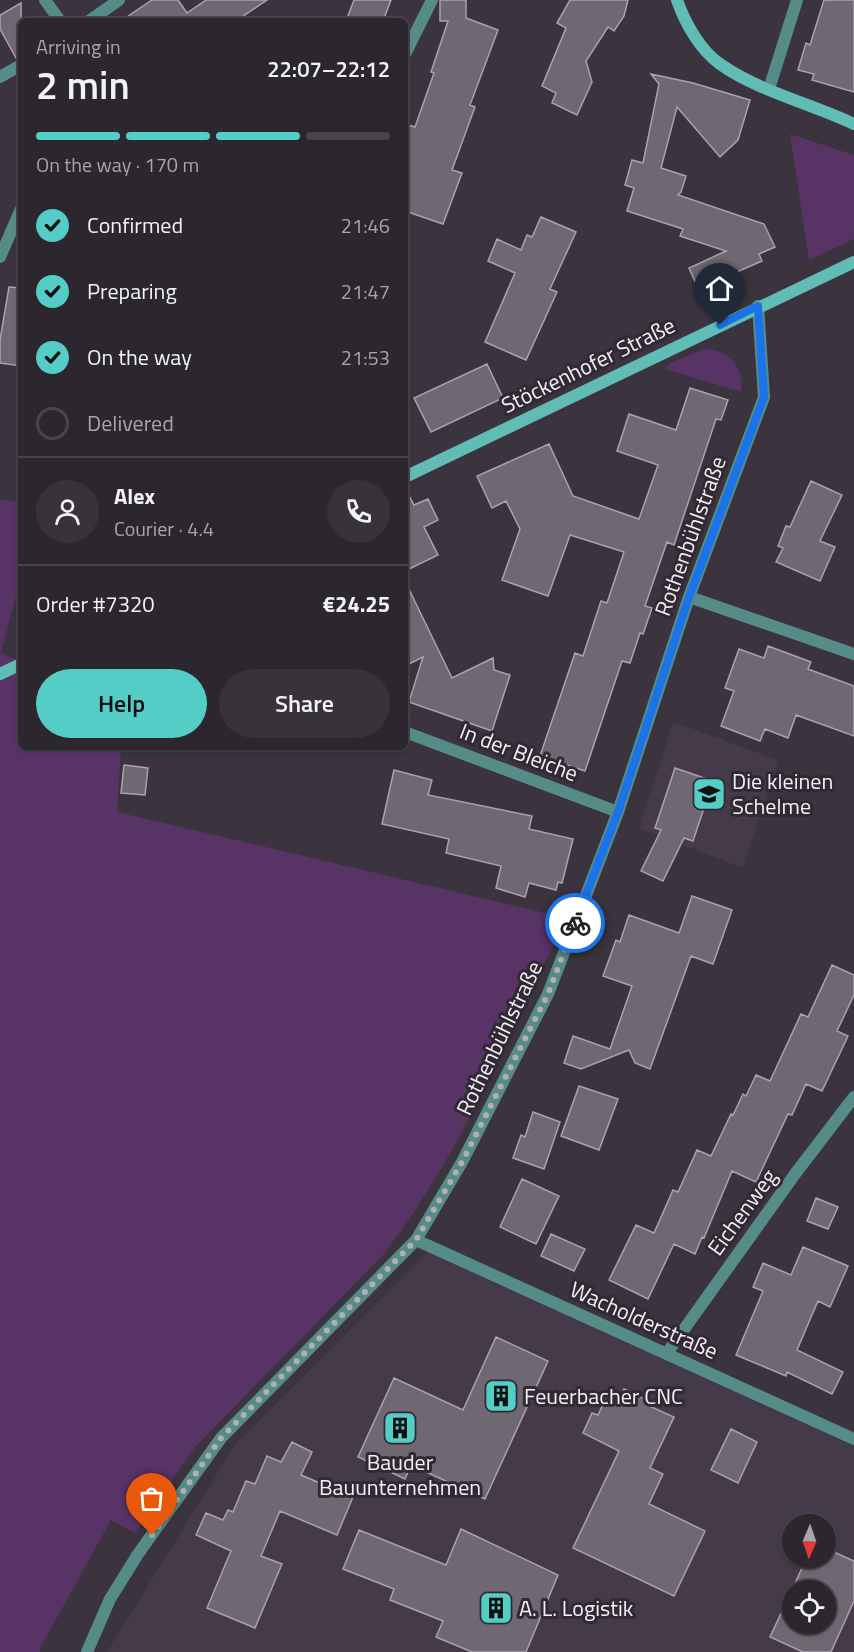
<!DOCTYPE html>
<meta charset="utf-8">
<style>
:root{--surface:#2c272e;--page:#38333a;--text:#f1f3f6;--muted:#a6a5aa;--line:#48444a;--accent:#54cdc7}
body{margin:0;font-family:"Titillium Web",sans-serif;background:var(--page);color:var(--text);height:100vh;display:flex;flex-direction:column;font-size:22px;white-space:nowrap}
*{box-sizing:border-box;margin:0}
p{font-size:20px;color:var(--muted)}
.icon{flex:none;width:33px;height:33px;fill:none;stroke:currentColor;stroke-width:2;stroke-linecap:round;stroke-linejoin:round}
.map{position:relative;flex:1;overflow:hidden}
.drawer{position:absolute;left:18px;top:18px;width:390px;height:732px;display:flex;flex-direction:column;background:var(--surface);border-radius:9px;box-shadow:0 2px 4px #0004,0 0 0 2px var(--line)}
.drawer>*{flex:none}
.needle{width:39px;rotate:182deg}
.fabs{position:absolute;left:782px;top:1514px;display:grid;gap:12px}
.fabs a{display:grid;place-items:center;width:54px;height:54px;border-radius:50%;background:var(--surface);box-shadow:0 2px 4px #0004,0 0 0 2px var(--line);font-size:30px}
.pin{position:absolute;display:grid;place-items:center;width:51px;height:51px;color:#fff;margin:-62px -26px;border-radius:50% 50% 50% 0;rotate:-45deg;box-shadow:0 0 6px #0007}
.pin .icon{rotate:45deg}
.courier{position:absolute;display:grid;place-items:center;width:60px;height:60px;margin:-30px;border:4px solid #1a73e8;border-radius:50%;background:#fff;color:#222;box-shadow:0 2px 8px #0007}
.overview em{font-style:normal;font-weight:600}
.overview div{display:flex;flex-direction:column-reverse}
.overview{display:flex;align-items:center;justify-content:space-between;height:102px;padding:0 18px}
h1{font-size:39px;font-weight:600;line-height:45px}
.bar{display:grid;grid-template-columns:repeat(4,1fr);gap:9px 6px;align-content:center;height:72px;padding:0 18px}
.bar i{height:8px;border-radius:4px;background:var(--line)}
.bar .selected{background:var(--accent)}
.bar p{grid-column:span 4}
.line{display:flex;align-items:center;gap:15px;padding:0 18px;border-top:2px solid var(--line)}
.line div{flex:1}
.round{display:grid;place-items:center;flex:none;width:63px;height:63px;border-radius:32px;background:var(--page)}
ol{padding:0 18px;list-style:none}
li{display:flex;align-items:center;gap:18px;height:66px}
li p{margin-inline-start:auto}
li .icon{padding:6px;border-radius:50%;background:var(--accent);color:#111;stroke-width:4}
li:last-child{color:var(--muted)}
li i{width:33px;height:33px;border:3px solid var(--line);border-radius:50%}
.primary-button{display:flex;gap:12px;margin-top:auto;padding:12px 18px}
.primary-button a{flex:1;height:69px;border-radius:36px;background:var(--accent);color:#111;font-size:24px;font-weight:600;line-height:69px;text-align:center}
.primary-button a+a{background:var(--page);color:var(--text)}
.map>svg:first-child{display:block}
</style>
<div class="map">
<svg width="854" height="1652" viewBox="0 0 854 1652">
<rect width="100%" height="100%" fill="#3b343e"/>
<path fill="#453a4a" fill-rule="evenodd" d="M673,722L778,760L743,868L639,828Z
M429,1250L661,1355L854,1447V1652H107L235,1445ZM792,1524H825V1557H792ZM792,1590H825V1623H792Z"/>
<path fill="#583366" d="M790,134L854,155V239L809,260Z
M704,349C730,350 744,367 741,392L665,369L670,363Z
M0,500L21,502V576L1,653L21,662V747H121L117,812L566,918C511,1032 462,1153 383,1255L195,1447L135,1533L111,1520L39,1650L41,1652H0Z"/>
<path fill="#6f6873" stroke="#aba2ae" stroke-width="1.5" d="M152,0H178L187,13L206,0H267L236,21H121Z
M354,0H391L383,21H346Z
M440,0H466V18L498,30L470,105L475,107L452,170L462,173L443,224L405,211V124L415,127L434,73L431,72L448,21H440Z
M570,0H628L624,16L614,31L608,27L586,61L592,82L577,115L552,103L556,93L542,86L566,28L557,23Z
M824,0H854V92L812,80L814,74L798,70L806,43L810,45Z
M21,3V57L16,58L0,29V15Z
M651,74L693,83L750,100L738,140L720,157L677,107L661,168L686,176L681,192L678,195L764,224L775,247L759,254L762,261L732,274L738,285L704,301L689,268L726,251L680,236L683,229L627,211L634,188L625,185L632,160L643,163L659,84Z
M541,217L576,232L550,289L557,292L526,360L485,342L515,273L488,261L497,239L521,250L527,235L532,237Z
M9,287L21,288V366L0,363V340Z
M487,364L503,398L431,432L414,398Z
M690,388L728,400L721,420L716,419L674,545L667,542L645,606L652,608L643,634L640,633L630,663L622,661L585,771L540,756L575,653L583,656L601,601L607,603L624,552L570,535L548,596L502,580L520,529L506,501L492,508L477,476L549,444L573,496L639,519L658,465L617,451L629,414L676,430Z
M811,481L842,495L820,541L835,547L820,581L776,562L783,548L778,546L786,526L790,527Z
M405,488L414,505L428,499L438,520L424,527L438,555L405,571Z
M405,581L452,678L493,658L494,670L510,675L492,731L409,702L423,657L405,666Z
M768,646L811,662L808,669L854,686V736L796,715L788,738L765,729L760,741L721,726L734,691L725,688L739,649L764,658Z
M124,765L148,768L145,795L121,793Z
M675,768L713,781L693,841L684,838L663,881L641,871L661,830L655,828Z
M394,770L432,780L428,795L532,816L529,829L573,839L562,883L558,882L556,890L529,883L525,897L496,888L501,866L446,853L449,839L382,824Z
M692,896L732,910L713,964L691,956L650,1069L635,1063L629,1050L581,1069L564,1063L573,1036L610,1049L632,986L603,976L616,940L620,942L629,915L679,933Z
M832,965L854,975V995L837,1031L848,1036L822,1091L806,1084L792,1115L788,1114L756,1182L732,1171L704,1238L702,1237L695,1254L674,1244L648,1299L609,1280L636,1225L654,1233L673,1190L678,1192L697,1150L711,1156L731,1114L733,1115L743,1094L746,1096L756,1075L770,1081L801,1014L808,1017Z
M579,1086L618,1099L599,1150L561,1136Z
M533,1112L560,1122L544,1169L513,1158L521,1135L525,1137Z
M522,1179L559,1196L536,1244L500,1227Z
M816,1198L838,1207L828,1229L807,1221Z
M551,1234L585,1249L574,1271L541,1256Z
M803,1247L848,1266L830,1307L818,1301L797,1350L843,1372L832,1394L787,1372L786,1376L736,1355L763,1291L753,1287L763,1263L791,1275Z
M496,1337L548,1361L485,1499L411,1465L405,1479L358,1457L394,1378L463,1410Z
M624,1389L649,1401L647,1405L674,1417L650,1468L663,1474L649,1504L705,1531L674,1596L573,1548L619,1451L583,1433L592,1413L598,1415L605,1400L616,1406Z
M731,1429L757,1442L738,1483L711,1470Z
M292,1442L312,1452L301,1475L353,1497L337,1535L280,1511L261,1556L282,1564L255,1628L207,1608L231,1551L196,1535L206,1513L223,1520L228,1510L233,1512L246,1481L255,1484L267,1456L281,1462Z
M461,1529L558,1575L526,1652H472L436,1637L443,1621L390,1600L394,1589L343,1569L359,1530L446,1565Z
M825,1548L854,1561V1601L831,1652H803L770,1637L792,1590V1623H825V1590H792L807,1557H825Z"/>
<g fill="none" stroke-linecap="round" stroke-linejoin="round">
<path stroke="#568c88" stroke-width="12" d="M45,0L60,21
M89,21L119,0
M405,54L432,0
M0,77L21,65
M769,89L797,0
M0,257L21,209
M689,597L854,654
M405,732L618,812
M416,1240L854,1439
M667,1353L795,1174L854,1097
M87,1652L110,1599L138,1554L221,1438L416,1240L462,1162L548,994L618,812L689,597L764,397L758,306"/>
<path stroke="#61bcb6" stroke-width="12" d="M677,0C685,23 700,50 720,64C758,91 812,104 854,124
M405,477L854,262
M0,674L21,664"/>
</g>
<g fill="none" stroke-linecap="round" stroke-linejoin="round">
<path stroke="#b3aeb6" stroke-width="6" stroke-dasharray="0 10.8" d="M152,1535L221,1438L416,1240L462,1162L548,994L575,923"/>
<path stroke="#1a73e8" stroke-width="8" d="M575,923L618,812L689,597L764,397L758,306L720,325"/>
</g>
<defs>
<g id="school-square" transform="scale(1.725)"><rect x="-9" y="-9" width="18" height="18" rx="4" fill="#54cdc7" stroke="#312a34"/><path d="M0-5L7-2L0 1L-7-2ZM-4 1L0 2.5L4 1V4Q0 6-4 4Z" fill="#111"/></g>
<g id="building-square" transform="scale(1.725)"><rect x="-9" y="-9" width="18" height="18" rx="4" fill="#54cdc7" stroke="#312a34"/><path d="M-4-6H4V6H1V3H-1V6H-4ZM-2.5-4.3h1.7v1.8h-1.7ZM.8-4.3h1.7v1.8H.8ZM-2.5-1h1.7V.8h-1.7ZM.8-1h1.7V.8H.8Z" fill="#111"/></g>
</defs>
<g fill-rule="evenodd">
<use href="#school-square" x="709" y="794"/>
<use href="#building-square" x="501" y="1396"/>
<use href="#building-square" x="400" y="1428"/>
<use href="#building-square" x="496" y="1608"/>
</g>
<g text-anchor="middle" stroke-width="6" stroke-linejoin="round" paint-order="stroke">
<g font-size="22" fill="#f4f0f6" stroke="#312a34">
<text transform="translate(588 365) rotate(-26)" y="8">Stöckenhofer Straße</text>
<text transform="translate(690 536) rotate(-70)" y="8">Rothenbühlstraße</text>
<text transform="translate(519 752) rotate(21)" y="8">In der Bleiche</text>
<text transform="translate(499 1038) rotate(-64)" y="8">Rothenbühlstraße</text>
<text transform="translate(742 1212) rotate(-54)" y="8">Eichenweg</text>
<text transform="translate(644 1320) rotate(24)" y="8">Wacholderstraße</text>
</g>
<g font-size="22" fill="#f4f0f6" stroke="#312a34" text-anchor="start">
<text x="732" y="789">Die kleinen<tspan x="732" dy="25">Schelme</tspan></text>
<text x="524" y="1404">Feuerbacher CNC</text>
<text x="400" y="1470" text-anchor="middle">Bauder<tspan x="400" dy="25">Bauunternehmen</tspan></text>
<text x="519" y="1616">A. L. Logistik</text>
</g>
</g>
</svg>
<div class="fabs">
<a><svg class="needle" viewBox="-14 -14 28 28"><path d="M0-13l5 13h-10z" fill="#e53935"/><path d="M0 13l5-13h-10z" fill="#a6a5aa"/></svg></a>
<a><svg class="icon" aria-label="locate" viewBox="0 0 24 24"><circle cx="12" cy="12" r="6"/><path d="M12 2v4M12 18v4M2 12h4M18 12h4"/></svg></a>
</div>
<div class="pin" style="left:152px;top:1535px;background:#ea580c"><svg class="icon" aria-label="bag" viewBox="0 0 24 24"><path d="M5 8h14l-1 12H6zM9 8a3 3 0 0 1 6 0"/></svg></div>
<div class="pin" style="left:720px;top:325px;background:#1f2937"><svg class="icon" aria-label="home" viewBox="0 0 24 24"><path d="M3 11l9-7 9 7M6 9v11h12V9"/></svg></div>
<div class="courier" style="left:575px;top:923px"><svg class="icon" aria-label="bike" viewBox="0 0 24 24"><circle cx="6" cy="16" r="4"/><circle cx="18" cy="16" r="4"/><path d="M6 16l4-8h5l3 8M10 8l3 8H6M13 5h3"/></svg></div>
<section class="drawer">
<div class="overview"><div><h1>2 min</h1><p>Arriving in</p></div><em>22:07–22:12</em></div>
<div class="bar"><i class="selected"></i><i class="selected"></i><i class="selected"></i><i></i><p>On the way · 170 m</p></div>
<ol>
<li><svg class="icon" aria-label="check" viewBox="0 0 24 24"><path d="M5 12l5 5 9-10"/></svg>Confirmed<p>21:46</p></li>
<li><svg class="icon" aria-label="check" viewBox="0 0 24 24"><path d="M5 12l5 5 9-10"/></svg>Preparing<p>21:47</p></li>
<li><svg class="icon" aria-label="check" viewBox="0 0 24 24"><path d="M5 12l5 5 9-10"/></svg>On the way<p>21:53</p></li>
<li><i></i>Delivered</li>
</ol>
<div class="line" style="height:108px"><a class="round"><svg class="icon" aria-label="person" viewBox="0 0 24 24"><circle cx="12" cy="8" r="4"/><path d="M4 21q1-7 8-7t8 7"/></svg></a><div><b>Alex</b><p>Courier · 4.4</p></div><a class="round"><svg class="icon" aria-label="phone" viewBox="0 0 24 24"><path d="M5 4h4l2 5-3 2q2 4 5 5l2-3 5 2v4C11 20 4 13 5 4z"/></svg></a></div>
<div class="line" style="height:78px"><div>Order #7320</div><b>€24.25</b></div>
<div class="primary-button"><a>Help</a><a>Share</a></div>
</section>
</div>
